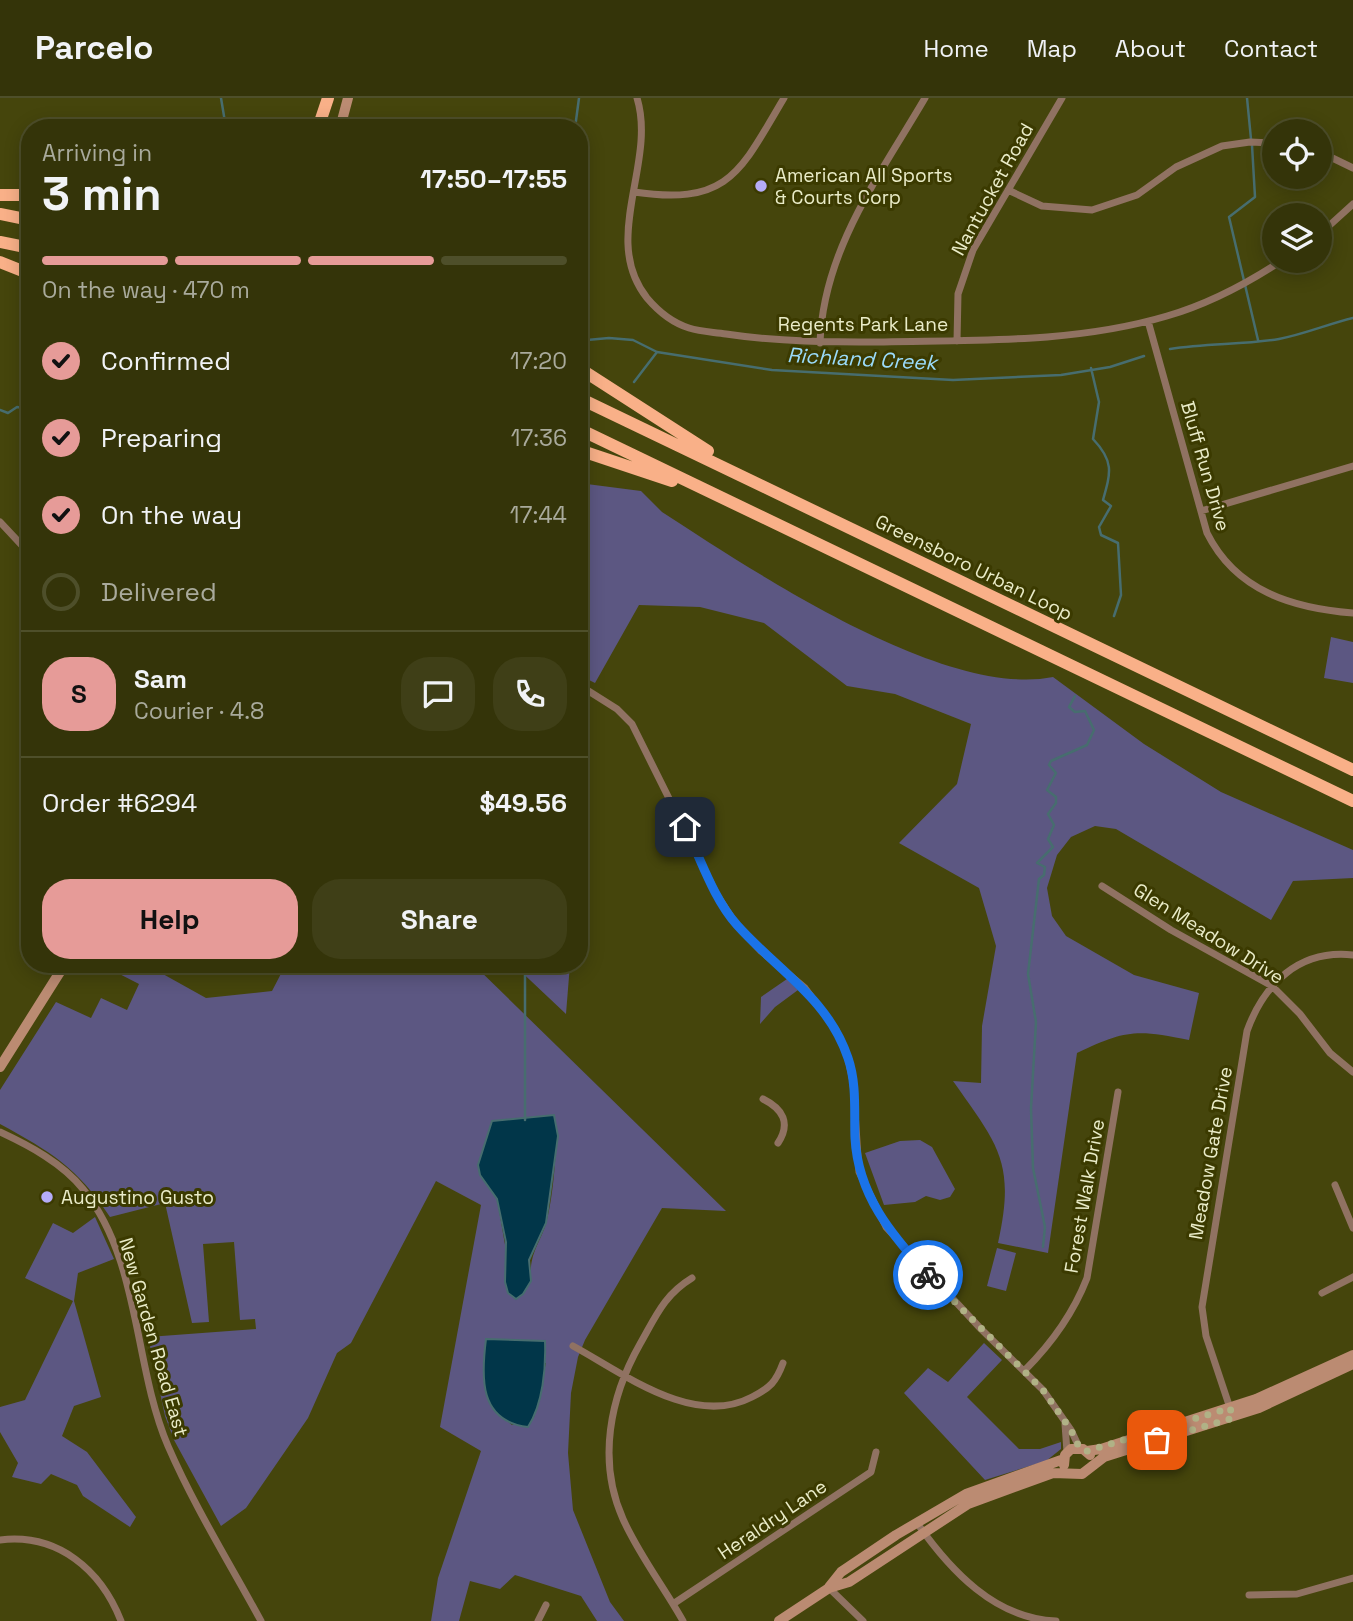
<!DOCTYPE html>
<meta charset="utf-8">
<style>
:root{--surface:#343409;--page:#3f3f17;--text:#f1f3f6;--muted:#a9aa9c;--line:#4e4f2a;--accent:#e69b98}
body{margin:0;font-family:"Space Grotesk",sans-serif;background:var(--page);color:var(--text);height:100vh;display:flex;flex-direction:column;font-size:26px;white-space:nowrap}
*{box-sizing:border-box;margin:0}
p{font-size:23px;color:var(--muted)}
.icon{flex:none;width:38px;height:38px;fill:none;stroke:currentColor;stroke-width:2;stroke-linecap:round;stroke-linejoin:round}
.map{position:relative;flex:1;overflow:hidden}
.drawer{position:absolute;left:21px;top:21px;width:567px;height:854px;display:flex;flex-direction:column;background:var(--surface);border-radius:28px;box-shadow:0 4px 18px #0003,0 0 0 2px var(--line)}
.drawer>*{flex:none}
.buttons{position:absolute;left:1262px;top:21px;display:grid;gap:14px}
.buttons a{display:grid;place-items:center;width:70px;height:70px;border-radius:50%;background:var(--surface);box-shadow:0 4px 18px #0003,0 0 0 2px var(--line);font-size:35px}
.pin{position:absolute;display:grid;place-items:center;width:60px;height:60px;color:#fff;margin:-30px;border-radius:14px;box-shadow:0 4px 10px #0006}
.courier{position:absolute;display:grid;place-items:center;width:70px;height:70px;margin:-35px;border:5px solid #1a73e8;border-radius:50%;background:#fff;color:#222;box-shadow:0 2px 9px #0007}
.summary em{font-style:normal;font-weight:700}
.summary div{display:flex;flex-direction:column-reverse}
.summary{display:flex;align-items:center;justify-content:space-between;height:119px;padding:0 21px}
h1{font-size:46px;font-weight:700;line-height:52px}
.bar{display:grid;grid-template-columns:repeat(4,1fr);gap:10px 7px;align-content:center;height:84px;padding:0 21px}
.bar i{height:9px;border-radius:5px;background:var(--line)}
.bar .current{background:var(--accent)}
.bar p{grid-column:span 4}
.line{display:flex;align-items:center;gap:18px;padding:0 21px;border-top:2px solid var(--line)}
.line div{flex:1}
.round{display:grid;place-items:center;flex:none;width:74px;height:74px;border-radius:28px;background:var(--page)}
ol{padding:0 21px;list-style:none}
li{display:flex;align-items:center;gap:21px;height:77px}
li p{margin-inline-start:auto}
li .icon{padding:7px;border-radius:50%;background:var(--accent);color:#111;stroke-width:4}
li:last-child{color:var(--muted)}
li i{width:38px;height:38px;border:4px solid var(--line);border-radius:50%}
.primary-button{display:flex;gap:14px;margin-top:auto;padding:14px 21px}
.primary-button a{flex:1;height:80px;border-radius:28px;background:var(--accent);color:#111;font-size:28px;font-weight:700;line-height:80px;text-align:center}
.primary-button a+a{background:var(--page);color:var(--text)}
header{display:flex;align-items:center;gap:42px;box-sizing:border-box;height:98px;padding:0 35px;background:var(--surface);border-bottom:2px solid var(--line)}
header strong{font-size:33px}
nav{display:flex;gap:38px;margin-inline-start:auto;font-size:24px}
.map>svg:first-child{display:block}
</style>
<header>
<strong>Parcelo</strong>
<nav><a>Home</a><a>Map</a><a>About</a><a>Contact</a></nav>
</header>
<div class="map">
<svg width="1353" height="1523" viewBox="0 0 1353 1523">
<rect width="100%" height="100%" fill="#45450c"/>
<path fill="#5c5782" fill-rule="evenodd" d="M579,385L641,393L662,414C753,473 944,601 1053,579L1144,646L1221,694L1353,752V780L1293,783L1271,822L1116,731L1095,728L1071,739L1057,757L1047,790L1052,818L1066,838L1134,877L1199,895L1189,942C1136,931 1125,932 1077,955L1048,1155L998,1145C1016,1064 998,1047 953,983L981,985L982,928L996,848L979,790L899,745L957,686L971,626L895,596L847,588L764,525L700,509L639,507L595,585L579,577Z
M1331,539L1353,544V585L1324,580Z
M100,866H145L206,900L272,893L286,866H473L726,1113L662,1110L585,1242L578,1259L571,1295L568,1355L573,1412L610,1504L624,1523H597L581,1498L515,1477L500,1491L470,1483L459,1523H431L438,1480L481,1353L440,1329L481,1107L436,1083L351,1245L337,1255L308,1320L246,1410L221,1428L174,1342L165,1318L148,1239L256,1231L255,1221L240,1222L234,1144L203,1146L209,1224L192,1225L165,1105L110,1119C77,1069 51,1054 0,1026V992L56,904L91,920L101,900L127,912L139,886ZM554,1017C559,1042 553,1101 546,1126C538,1149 529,1156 531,1183L507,1158L497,1101L480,1077L478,1067L492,1031L525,1021ZM483,1265H546L534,1319L512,1327C487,1306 484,1297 483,1265Z
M513,866H570L566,916Z
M787,881L798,892L775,909L760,926L761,899Z
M920,1042L932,1049L955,1091L950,1099L940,1102L926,1098L915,1104L884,1107L865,1055L900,1043Z
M95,1119L114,1161L78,1175L74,1203L101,1299L74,1308L62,1338L87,1354L136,1419L130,1429L83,1398L77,1387L51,1376L41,1386L12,1379L18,1365L0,1334V1309L25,1302L73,1203L25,1180L53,1125L73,1135Z
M997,1150L1016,1155L1006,1193L987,1188Z
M984,1245L1002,1262L967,1299L1019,1351H1040L1061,1344V1351L1046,1363L985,1382L904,1295L928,1270L948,1284Z"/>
<path fill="#013649" stroke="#476d6f" stroke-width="2" d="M554,1017L558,1038L546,1125L529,1162L531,1183L523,1196L516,1201L508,1195L505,1184L506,1144L497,1101L480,1077L478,1067L492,1023Z
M486,1241L545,1243C546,1270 543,1306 528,1329C479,1323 481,1280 486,1241Z"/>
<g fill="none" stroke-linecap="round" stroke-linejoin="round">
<path stroke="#476d6f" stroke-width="2.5" d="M1247,0L1251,41
M219,30L225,24L221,0
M575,30L579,0
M1252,47L1255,99L1229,119L1258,242
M579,239L587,242L609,240L633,242L657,254L772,272L953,282L1061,277L1110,269L1144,258
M1170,251C1207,245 1244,247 1279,241C1305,236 1328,226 1353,220
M1091,270L1099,304L1093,341C1114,363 1111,374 1103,402L1111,408L1099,429L1101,437L1118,445L1121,497L1114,518
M634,284L657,254
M0,312L8,315L17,309L30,311
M525,1022V866
M1043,1149L1045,1129L1033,1070L1031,1010L1036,924L1028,876L1039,781L1044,777L1045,769L1037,765L1053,749L1048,741L1054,727L1048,716L1056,705V699L1047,692L1056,675L1049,667L1051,663L1087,647L1094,632L1085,613L1075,614L1069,609L1075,598"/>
<path stroke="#907262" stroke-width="7" d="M637,0C657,65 600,141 647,200C658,213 673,225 689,230C701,234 714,234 726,236C779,244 831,244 884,244C978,242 1076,245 1167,218C1208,206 1246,186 1281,163
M1320,54L1353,70
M1008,92L1042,108L1092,112L1137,97L1176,69L1222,48L1250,44L1274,45
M634,94C729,108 740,74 784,0
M1320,136L1353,106
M1148,223L1207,435C1236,493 1292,510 1353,515
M957,243L958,196L973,152L1062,0
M820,245C823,152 880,77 925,0
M1201,413L1353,368
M0,424L30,456
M579,587L617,611L632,626L717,797L735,825L761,853L805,890L836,932L848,960L853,984L859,1074L886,1129L981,1231L1043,1292L1071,1332L1079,1349
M1102,788L1171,832L1272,888L1300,916L1330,955L1353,974
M763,1001C783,1011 791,1025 778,1045
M0,1034C30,1048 62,1065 83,1091C141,1163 133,1266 168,1348C194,1408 230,1466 261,1523
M1335,1087L1353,1130
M1322,1195L1353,1179
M573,1248C623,1275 693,1330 752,1299C770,1290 776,1284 783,1265
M1025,1272C1052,1245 1073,1216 1087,1180L1118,994
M1231,1313L1206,1238L1202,1209L1247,933C1264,886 1299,851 1353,857
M1065,1326L1067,1354
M917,1425C950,1472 995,1521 1056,1523
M0,1442C58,1435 101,1472 121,1523
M829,1490L863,1523
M1249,1497L1297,1496L1353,1480
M673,1506L871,1374L876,1354
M538,1523L546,1507
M683,1523C664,1489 639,1457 623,1421C597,1363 610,1299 640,1246C656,1218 664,1197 692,1180"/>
<path stroke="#bb8b72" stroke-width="10" d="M340,30L348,0
M0,969L65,866
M1087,1353L1101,1351L1256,1301L1353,1257
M1064,1367L1065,1357L1071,1351H1083L1090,1357
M829,1489L841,1474L896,1437L966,1396L1064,1361
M779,1523L829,1490L849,1484L968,1406L1053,1375L1082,1376L1104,1359L1259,1310L1353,1266"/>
<path stroke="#f9b088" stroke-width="12" d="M318,30L328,0
M0,97H30
M0,116L30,122
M0,144L30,150
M0,164L30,176
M579,270L708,353
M579,300L1353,672
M579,331L1353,703
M579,352L672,383"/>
</g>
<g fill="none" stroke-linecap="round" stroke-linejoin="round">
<path stroke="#b0b286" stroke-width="7" stroke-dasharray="0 12.6" d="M928,1177L1043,1292L1071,1332L1079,1349L1087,1353L1230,1310L1233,1320L1157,1342"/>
<path stroke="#1a73e8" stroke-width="9" d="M685,729C701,761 713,800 737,827C777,872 828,900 848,960C857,986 854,1014 855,1040C858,1097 891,1136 928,1177"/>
</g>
<g fill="#b5acf8" stroke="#3b3a00" stroke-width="2.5">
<circle cx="761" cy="88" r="7"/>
<circle cx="47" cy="1099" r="7"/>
</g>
<g text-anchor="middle" stroke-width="6" stroke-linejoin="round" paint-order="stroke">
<g font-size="19" fill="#eaecc8" stroke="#3b3a00" text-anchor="start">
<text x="775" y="84">American All Sports<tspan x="775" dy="22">&amp; Courts Corp</tspan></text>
<text x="61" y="1106">Augustino Gusto</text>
</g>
<g font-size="19" fill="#eaecc8" stroke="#3b3a00">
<text transform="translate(992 91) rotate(-61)" y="7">Nantucket Road</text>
<text x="863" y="233">Regents Park Lane</text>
<text transform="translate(1206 368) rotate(74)" y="7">Bluff Run Drive</text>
<text transform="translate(974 469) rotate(26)" y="7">Greensboro Urban Loop</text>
<text transform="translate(1209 835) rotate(32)" y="7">Glen Meadow Drive</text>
<text transform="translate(1210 1055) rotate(-80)" y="7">Meadow Gate Drive</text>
<text transform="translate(1084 1098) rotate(-80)" y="7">Forest Walk Drive</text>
<text transform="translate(154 1239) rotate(74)" y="7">New Garden Road East</text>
<text transform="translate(772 1421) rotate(-34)" y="7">Heraldry Lane</text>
</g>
<g font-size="21" font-style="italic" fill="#9adbfa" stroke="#3b3a00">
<text transform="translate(862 261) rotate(3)" y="7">Richland Creek</text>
</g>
</g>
</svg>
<div class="buttons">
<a><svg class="icon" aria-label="locate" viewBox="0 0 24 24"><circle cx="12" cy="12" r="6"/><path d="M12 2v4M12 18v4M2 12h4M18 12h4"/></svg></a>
<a><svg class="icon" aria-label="layers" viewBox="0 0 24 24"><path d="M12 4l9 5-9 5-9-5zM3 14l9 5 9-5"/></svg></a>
</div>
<div class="pin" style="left:1157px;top:1342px;background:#ea580c"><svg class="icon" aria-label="bag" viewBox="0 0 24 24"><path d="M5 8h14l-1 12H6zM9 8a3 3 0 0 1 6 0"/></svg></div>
<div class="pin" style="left:685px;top:729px;background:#1f2937"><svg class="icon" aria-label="home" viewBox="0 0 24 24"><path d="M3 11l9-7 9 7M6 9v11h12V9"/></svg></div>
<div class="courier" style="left:928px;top:1177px"><svg class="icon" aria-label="bike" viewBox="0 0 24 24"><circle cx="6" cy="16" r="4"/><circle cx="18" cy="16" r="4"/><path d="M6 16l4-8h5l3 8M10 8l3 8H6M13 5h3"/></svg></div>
<section class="drawer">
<div class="summary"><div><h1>3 min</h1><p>Arriving in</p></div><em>17:50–17:55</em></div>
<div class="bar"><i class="current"></i><i class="current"></i><i class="current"></i><i></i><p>On the way · 470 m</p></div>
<ol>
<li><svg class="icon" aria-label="check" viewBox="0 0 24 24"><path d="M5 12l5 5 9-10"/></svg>Confirmed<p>17:20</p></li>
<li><svg class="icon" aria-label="check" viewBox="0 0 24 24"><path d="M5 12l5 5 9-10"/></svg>Preparing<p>17:36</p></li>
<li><svg class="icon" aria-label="check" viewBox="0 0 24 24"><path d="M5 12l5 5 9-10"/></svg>On the way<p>17:44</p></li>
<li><i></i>Delivered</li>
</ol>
<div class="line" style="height:126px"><b class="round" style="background:var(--accent);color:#111">S</b><div><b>Sam</b><p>Courier · 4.8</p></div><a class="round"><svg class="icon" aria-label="chat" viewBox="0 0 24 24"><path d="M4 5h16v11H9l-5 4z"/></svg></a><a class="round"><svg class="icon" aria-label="phone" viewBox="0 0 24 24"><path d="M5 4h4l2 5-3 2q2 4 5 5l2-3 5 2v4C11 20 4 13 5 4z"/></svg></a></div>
<div class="line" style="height:91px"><div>Order #6294</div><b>$49.56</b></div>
<div class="primary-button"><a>Help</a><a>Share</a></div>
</section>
</div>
